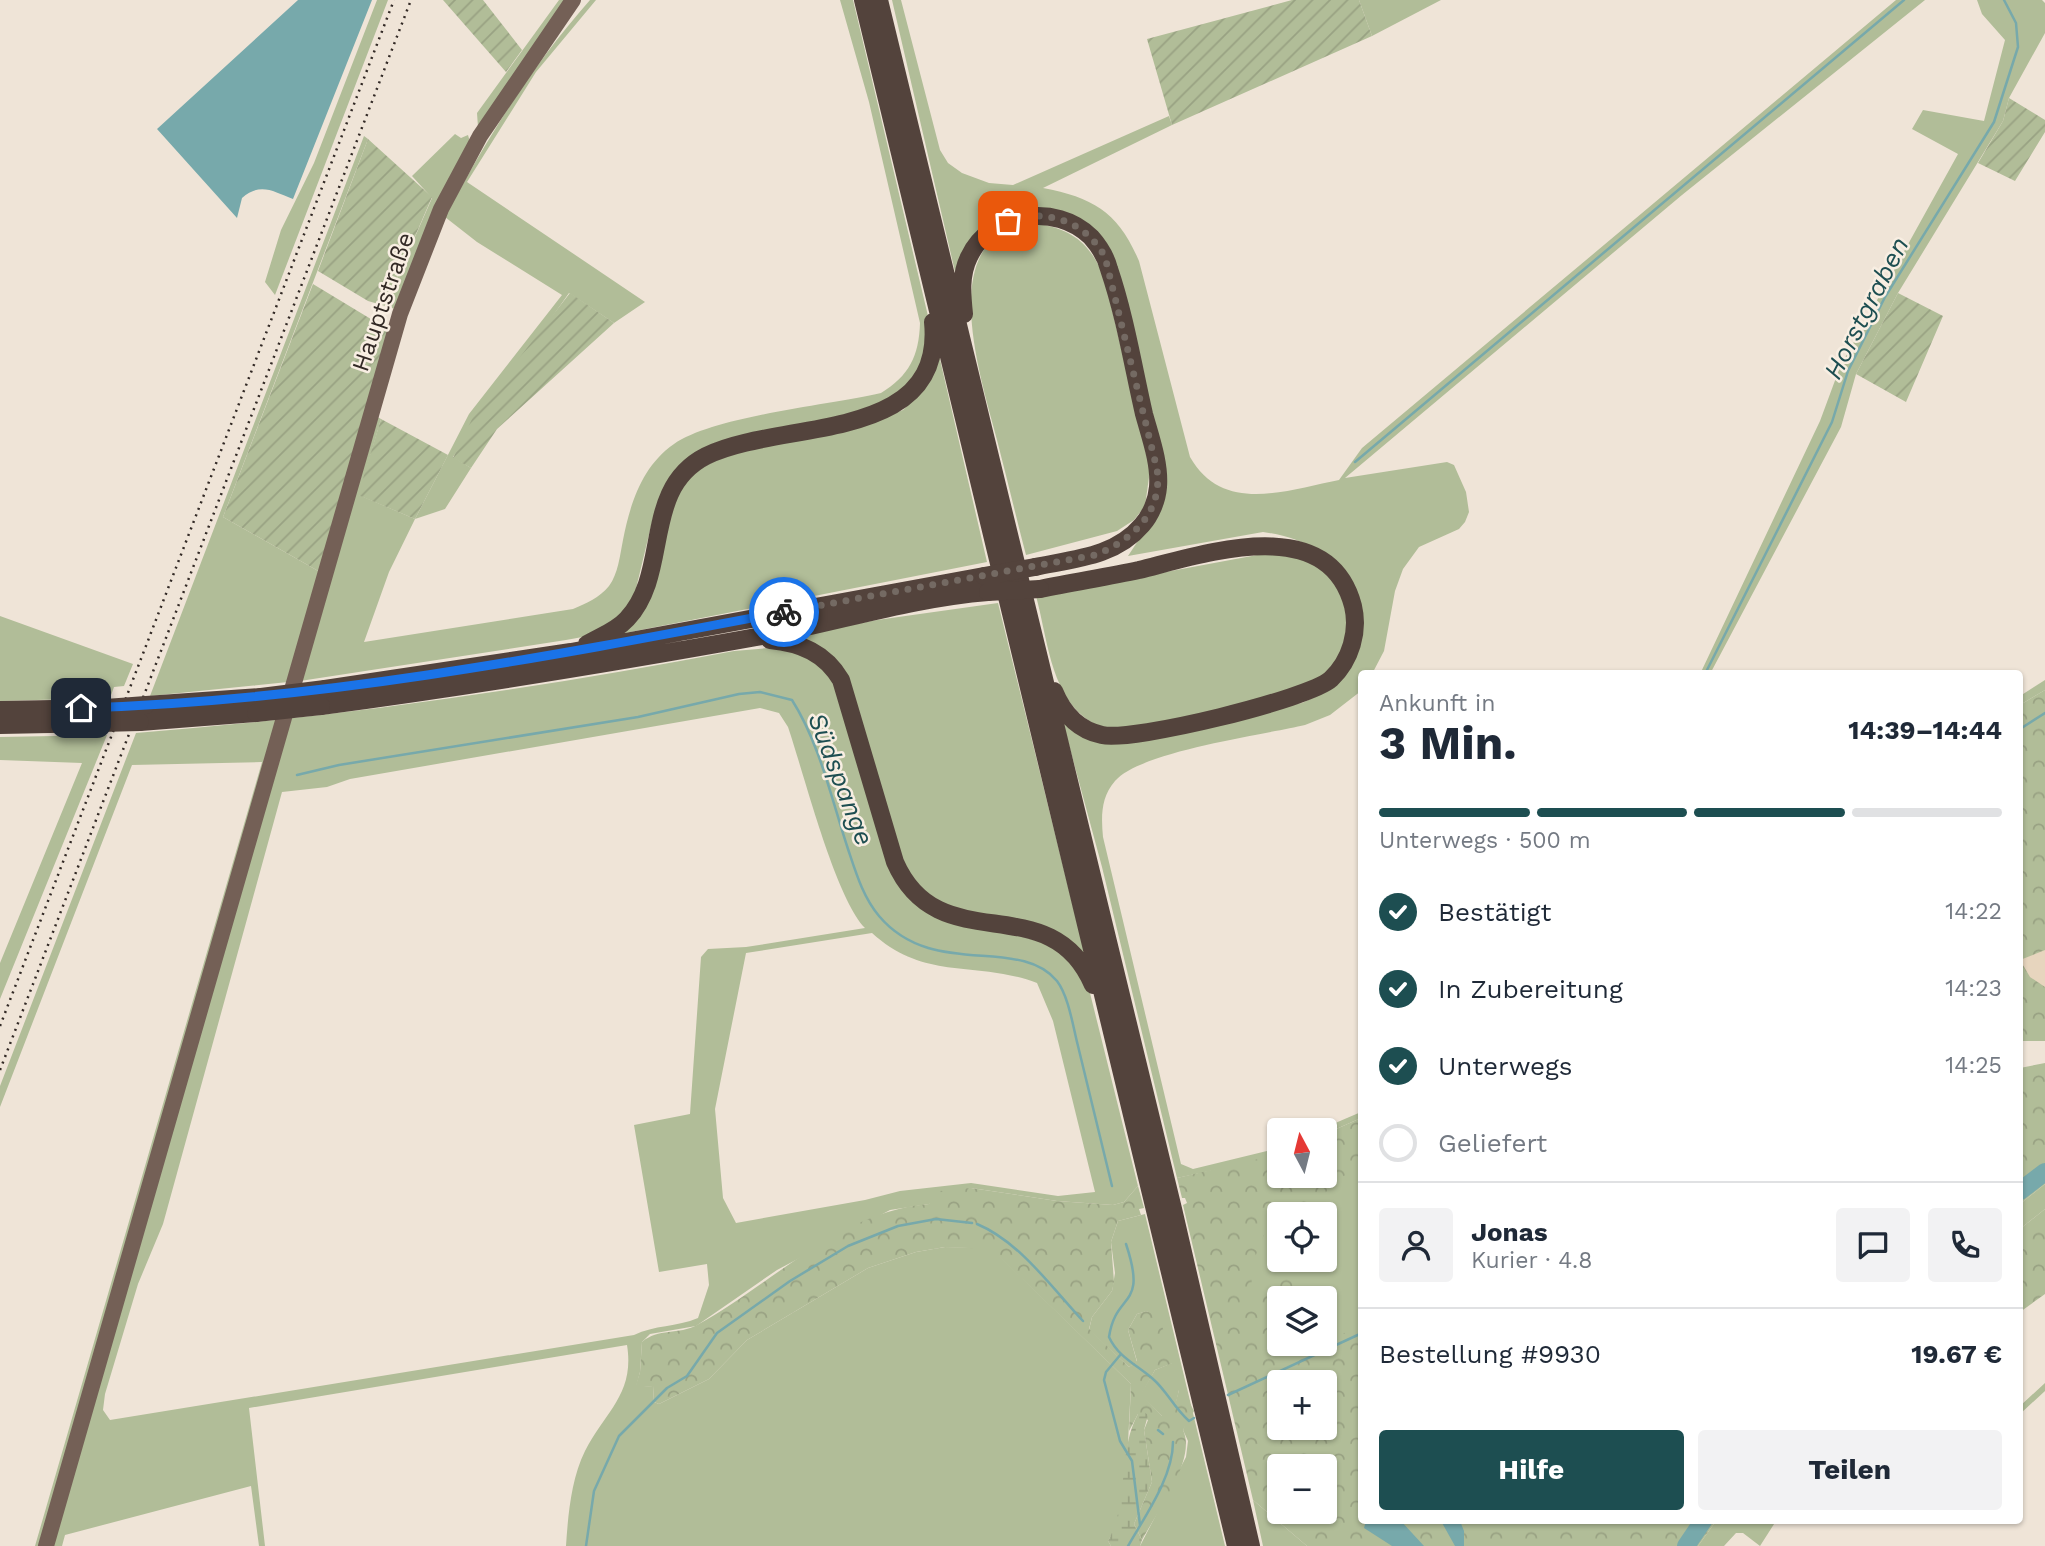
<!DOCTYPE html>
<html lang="de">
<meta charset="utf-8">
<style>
:root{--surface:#fff;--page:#f2f2f3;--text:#1f2937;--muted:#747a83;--line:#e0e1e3;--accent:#1d4e51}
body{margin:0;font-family:"Work Sans",sans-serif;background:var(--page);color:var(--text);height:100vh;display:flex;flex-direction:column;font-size:26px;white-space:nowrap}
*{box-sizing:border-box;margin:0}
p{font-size:23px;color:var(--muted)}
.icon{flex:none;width:38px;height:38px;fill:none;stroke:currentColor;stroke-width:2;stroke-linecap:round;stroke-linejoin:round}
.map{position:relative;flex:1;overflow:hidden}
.details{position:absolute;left:1358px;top:670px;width:665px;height:854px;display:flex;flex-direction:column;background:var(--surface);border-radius:7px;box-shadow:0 2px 5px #0004}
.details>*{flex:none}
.needle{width:46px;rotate:353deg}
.fabs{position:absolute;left:1267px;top:1118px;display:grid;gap:14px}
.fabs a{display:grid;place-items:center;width:70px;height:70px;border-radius:7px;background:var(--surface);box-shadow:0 2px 5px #0004;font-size:35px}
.pin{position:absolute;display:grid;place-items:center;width:60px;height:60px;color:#fff;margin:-30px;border-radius:14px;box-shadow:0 4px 10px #0006}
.courier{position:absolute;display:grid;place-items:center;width:70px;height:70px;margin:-35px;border:5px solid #1a73e8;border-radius:50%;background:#fff;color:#222;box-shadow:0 2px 9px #0007}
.overview em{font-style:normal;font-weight:700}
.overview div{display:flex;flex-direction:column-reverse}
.overview{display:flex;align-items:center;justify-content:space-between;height:119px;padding:0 21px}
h1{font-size:46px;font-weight:700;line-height:52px}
.bar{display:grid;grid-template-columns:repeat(4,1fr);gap:10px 7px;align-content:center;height:84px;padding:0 21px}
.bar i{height:9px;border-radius:5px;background:var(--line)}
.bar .on{background:var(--accent)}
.bar p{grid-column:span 4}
.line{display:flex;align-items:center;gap:18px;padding:0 21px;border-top:2px solid var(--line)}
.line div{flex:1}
.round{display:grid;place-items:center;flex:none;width:74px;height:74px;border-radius:7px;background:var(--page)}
ol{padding:0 21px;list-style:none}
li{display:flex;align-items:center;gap:21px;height:77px}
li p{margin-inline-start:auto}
li .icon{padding:7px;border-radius:50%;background:var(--accent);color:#fff;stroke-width:4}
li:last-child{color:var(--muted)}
li i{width:38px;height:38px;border:4px solid var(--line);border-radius:50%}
.cta{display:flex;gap:14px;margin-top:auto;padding:14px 21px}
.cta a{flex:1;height:80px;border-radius:7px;background:var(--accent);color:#fff;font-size:28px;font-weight:700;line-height:80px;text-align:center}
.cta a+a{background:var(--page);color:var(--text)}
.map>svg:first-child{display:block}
</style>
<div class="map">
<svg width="2045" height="1546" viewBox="0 0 2045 1546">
<defs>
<pattern id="forest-crowns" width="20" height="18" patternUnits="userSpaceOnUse" patternTransform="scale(1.75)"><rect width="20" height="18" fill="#b1bd98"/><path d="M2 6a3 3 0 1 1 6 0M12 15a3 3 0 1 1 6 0" fill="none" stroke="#99a283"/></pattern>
<pattern id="wetland-marsh" width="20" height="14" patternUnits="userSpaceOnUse" patternTransform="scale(1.75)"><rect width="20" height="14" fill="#b1bd98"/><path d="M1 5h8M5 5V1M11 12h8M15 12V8" fill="none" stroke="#99a283"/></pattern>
<pattern id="garden-furrows" width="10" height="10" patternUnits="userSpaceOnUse" patternTransform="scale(1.75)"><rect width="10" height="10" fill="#b1bd98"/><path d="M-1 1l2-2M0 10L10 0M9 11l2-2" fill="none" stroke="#99a283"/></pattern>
</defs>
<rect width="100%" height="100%" fill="#efe4d7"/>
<path fill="#b1bd98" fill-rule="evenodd" d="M377,0H388L275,295L265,282L281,230L314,163Z
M559,0H569L478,127L477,113Z
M590,0H596L536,72L467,182L645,302L614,323L569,293L453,457L471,468L445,509L415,519L389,572L364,642L573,609C587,603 599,598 609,586C618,574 620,555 623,540C630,504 642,466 674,444C714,416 829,405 881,393C909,376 919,356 920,323L869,102L840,0H853L928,316L929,344L909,389L869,410L762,434L666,485L653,518L633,601L609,627L588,636L566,640L300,681L376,416L381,419L359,495L415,519L469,414L562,295L477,242L445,217C487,138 531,67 590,0Z
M892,0H901L940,150L948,163L962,173L989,183L1013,185L1169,116L1172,125L1043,188C1094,198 1118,212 1139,261L1190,457C1223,515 1287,490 1339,480L1362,448L1896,0H1925L1682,195L1345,478L1447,462L1454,465L1466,492L1469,512L1465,522L1459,529L1419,547L1403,569L1395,591L1384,651L1372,674H1362L1361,691L1330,715L1305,725C1263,735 1141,751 1115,781C1101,797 1101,816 1103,837L1181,1164L1193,1169L1279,1148V1154L1270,1158L1177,1178L1102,867L1062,719L1085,735L1302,703C1339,687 1344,678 1352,641C1354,629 1362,610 1359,599C1349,557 1300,537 1263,532L1128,556L1157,512L1162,478L1090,230L1004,217L956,276Z
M1359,0H1441L1372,36Z
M1977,0H2042L2045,3V33L2009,98L2003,121L1898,293L1856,374L1841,427L1710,674L1701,672L1820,421L1840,367L1958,154L1912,129L1923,110L1984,121L2005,40L1982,14Z
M455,134L461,138L468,135L470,142L395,309L389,307L394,285L432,198L412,176Z
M364,136L368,139L223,517L320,572L288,682L150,696Z
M1039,224C1075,230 1092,246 1105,280L1150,470L1145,506L1134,520L1117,531L1026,555C1016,517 1007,478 997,440C984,389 945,273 998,235C1009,227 1026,226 1039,224Z
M938,351L987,562L615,635L626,626L672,499L693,472L729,454L878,419L903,410L923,390Z
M1268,553C1300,555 1322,562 1339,590C1354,615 1351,646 1332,669C1311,694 1144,730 1108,728C1101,728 1090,722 1084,717C1050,690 1047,636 1036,596Z
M998,603L1086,959L932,901L905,870L847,686L788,637L877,620Z
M0,616L133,664L124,686L114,687L110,698L0,701Z
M780,647C806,653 821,662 836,683L913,901L941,920L1001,931L1057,946L1088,985L1138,1186L1124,1202L1113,1205L1057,1201L971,1188L929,1204L890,1210L777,1270L696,1326L650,1334L642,1342L640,1372L636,1387L653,1386L654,1402L659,1404L709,1379L747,1340L868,1268L916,1252L945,1247L991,1248L1131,1384L1127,1463L1118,1523L1108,1541L1111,1546H566C568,1516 571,1479 585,1451C605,1412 635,1394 627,1345L249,1408L265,1546H259L251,1486L65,1535L62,1546H35L262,762L132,765L0,1107V1086L136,733C337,717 535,689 734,651ZM760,708L779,713L788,727C804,774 835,897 865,928L746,947L708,949L701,957L690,1114L634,1125L659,1272L707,1264L709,1285L698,1318C677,1327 654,1325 634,1335L110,1420L103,1410L105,1394L138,1284L163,1224L282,792L327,787L350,779ZM872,933C926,982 976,960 1037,983L1053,1021L1095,1192L1058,1196L971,1183L900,1191L865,1200L736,1223L723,1198L715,1109L746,953Z
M2045,680V690L2020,705V696Z
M107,735L0,999V963L82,763L0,760V737Z
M1361,1112V1118L1325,1134V1130H1319Z
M1361,1142L1362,1521H1696L1681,1546H1312L1256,1497L1194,1231L1325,1176ZM1279,1214H1325V1260H1279ZM1279,1298H1325V1344H1279ZM1279,1382H1325V1428H1279ZM1279,1466H1325V1512H1279Z
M2045,1184V1209L2020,1229V1204Z
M1145,1214L1225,1546H1140L1186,1457L1188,1441L1183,1430L1187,1420L1179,1390L1173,1416H1162L1140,1395L1155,1370L1172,1363L1147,1311L1137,1314L1128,1330L1137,1362L1129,1367L1089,1330L1092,1317L1112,1291L1115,1273L1111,1242L1118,1221Z
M2045,1383V1391L2020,1414V1406Z
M1253,1500L1307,1546H1263Z
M1716,1521H1776L1760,1546L1743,1533H1736L1724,1546H1698Z"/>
<path fill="url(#forest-crowns)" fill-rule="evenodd" d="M2045,690V1041H2020V705Z
M2045,1063V1184L2020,1204V1068Z
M1361,1118V1168L1331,1182L1323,1199C1312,1203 1301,1202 1291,1205C1267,1213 1246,1269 1253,1291L1266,1294L1291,1274L1296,1260H1325V1230L1332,1238L1330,1254L1299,1298H1279L1277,1346L1280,1355L1288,1360L1297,1359L1361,1324L1362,1521H1366L1364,1529L1392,1546H1307L1253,1500L1183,1205L1187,1203L1185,1198H1182L1177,1178L1279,1154V1176H1325V1134ZM1279,1382H1325V1428H1279ZM1279,1466H1325V1512H1279Z
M1138,1186L1144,1208L1139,1209L1141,1215L1118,1221L1111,1242L1114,1282L1112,1291L1092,1317L1089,1329L1129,1367L1137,1361L1128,1330L1137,1314L1146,1311L1158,1315L1174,1359L1173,1363L1155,1370L1141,1395L1162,1416H1172L1179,1390L1182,1389L1194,1411L1183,1430C1197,1459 1157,1512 1142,1540L1134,1524L1152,1482L1144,1430L1148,1420L1138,1414L1129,1431L1131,1384L991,1249L945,1247L916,1252L868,1268L747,1340L709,1379L659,1404L654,1402L653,1386L635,1388L640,1372L642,1342C658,1328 679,1335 697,1325C773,1284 839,1211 929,1204L940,1191L971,1188L1057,1201L1113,1205L1124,1202Z
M2045,1209V1294L2020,1312V1229Z
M1401,1521H1441L1455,1546H1424Z
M1460,1521H1716L1698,1546H1464V1531Z"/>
<path fill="url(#wetland-marsh)" d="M1144,1412L1148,1415L1144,1430L1152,1482L1134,1524L1142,1540L1140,1546H1111L1108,1541C1130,1501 1117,1452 1138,1414Z"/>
<path fill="url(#garden-furrows)" d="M443,0H483L522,50L506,72Z
M1292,0H1359L1372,36L1172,125L1147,39Z
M2009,98L2045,120V132L2015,181L1978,163L2003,121Z
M368,139L432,197L394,285L389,307L368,301L318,271Z
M313,284L389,330L320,572L223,517Z
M570,293L614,323L497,429L471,468L453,458L473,417Z
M1898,293L1943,316L1906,402L1856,374Z
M381,419L448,455L415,519L358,495Z"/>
<path fill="#e7d5be" d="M2045,950V987L2030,977L2020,960Z"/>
<path fill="#77a9ab" d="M298,0H372L293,199C273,191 260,182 242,198L237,218L157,129Z
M1366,1521H1401L1424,1546H1392L1364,1528Z
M1441,1521H1460L1464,1531V1546H1455Z"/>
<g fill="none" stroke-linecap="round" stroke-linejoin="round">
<path stroke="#77a9ab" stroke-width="2.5" d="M1355,462L1904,0
M1707,670L1832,422L1848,371L1885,297L1994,122L2018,47L2016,23L2004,0
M2020,729L2045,713
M297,775L339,765L638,717L739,694L760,692L792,700C820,744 832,801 848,849C856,873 863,897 879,916C933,980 1019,935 1057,981C1069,997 1073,1027 1078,1046C1089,1093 1101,1139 1112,1186
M977,1224C1020,1242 1052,1288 1083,1321
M1126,1244C1148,1310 1116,1290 1109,1337C1118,1357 1137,1365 1153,1379C1167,1391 1174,1408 1189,1421L1194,1418
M1121,1354L1106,1372L1104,1380L1120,1441L1132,1461L1140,1525
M1228,1395L1362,1333
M1158,1430L1163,1434
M586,1546L594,1491L619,1436L667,1388L687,1376L717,1333L790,1281L848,1246L898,1226L936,1219L972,1223
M1128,1546C1145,1516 1173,1477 1173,1442"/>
<path stroke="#77a9ab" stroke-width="18" d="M2020,1191L2045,1172
M1686,1546L1703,1521"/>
<path stroke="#746056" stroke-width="16" d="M46,1546L400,314L441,209L480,136L573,0"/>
<path stroke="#53433c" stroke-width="18" d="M863,0L1236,1546
M879,0L1173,1209L1251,1546
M964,314C962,295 960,275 969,257C990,212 1056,202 1091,237C1099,246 1106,257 1109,269C1125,316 1133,366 1144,414C1150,436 1160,463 1158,487C1157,500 1151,515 1142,525C1115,557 1073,559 1035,567
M1040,589C1073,582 1107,577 1139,570C1204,554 1328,511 1353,606C1359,631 1351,660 1331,679C1309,699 1133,742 1102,735C1078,730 1063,713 1054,691
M770,640C801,643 825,653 841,680L895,862C939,963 1050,884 1093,985
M587,644C601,636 616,631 627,619C671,572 641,489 706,456C780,419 945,445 933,322
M325,689L571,652L984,576
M146,705L261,697
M321,706C473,686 623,661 773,634C845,620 914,598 988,592
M0,710L106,708
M140,722L256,713
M0,725L100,723"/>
<path stroke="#322925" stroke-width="2.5" stroke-dasharray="2 5" stroke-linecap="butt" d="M0,1026L394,0
M0,1070L411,0"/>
<path stroke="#53433c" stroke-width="18" d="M984,576L1035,567
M988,592L1040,589
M261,697L325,689
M106,708L146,705
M256,713L321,706
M100,723L140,722"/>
</g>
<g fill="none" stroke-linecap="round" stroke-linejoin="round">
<path stroke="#746a63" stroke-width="7" stroke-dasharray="0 12.6" d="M784,612L1095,555C1133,540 1163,512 1157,469L1105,257C1085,221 1047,208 1008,221"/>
<path stroke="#1a73e8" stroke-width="9" d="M81,708C319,701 552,656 784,612"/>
</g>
<g text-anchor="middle" stroke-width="5" stroke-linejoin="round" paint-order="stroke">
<g font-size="24" fill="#322925" stroke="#f8eee2">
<text transform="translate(383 302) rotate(-71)" y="8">Hauptstraße</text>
</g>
<g font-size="26" font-style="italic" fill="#1d4e51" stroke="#f8eee2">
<text transform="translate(1866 308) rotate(-63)" y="9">Horstgraben</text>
<text transform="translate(841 779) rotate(69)" y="9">Südspange</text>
</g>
</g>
</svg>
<div class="fabs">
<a><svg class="needle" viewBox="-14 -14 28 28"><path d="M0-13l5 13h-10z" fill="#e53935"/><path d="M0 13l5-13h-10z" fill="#747a83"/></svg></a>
<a><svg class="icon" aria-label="locate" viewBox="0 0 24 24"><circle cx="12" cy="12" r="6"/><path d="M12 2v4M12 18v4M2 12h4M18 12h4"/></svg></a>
<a><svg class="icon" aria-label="layers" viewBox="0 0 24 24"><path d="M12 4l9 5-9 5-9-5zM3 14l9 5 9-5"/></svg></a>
<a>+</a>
<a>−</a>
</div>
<div class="pin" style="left:1008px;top:221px;background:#ea580c"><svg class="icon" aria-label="bag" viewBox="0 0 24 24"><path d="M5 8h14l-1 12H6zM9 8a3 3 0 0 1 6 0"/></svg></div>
<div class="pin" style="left:81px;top:708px;background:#1f2937"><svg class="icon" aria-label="home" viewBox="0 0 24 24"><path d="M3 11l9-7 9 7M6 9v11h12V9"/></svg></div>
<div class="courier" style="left:784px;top:612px"><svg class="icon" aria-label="bike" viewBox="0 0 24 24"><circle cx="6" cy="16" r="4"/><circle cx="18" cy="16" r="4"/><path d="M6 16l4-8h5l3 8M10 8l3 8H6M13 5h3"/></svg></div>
<section class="details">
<div class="overview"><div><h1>3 Min.</h1><p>Ankunft in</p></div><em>14:39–14:44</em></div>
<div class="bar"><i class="on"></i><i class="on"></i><i class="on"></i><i></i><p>Unterwegs · 500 m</p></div>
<ol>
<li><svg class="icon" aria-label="check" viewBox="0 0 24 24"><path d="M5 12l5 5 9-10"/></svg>Bestätigt<p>14:22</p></li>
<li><svg class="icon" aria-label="check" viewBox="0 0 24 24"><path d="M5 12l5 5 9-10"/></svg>In Zubereitung<p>14:23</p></li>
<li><svg class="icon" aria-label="check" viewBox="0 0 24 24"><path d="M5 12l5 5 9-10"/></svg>Unterwegs<p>14:25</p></li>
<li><i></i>Geliefert</li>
</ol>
<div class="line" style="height:126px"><a class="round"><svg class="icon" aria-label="person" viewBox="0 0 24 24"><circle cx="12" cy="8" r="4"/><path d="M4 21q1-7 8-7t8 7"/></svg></a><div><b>Jonas</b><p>Kurier · 4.8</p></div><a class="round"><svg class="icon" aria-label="chat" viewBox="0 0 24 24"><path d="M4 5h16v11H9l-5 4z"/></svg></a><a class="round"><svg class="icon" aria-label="phone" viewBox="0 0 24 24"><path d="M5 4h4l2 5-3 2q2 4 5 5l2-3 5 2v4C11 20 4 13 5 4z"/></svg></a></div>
<div class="line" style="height:91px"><div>Bestellung #9930</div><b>19.67 €</b></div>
<div class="cta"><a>Hilfe</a><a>Teilen</a></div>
</section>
</div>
